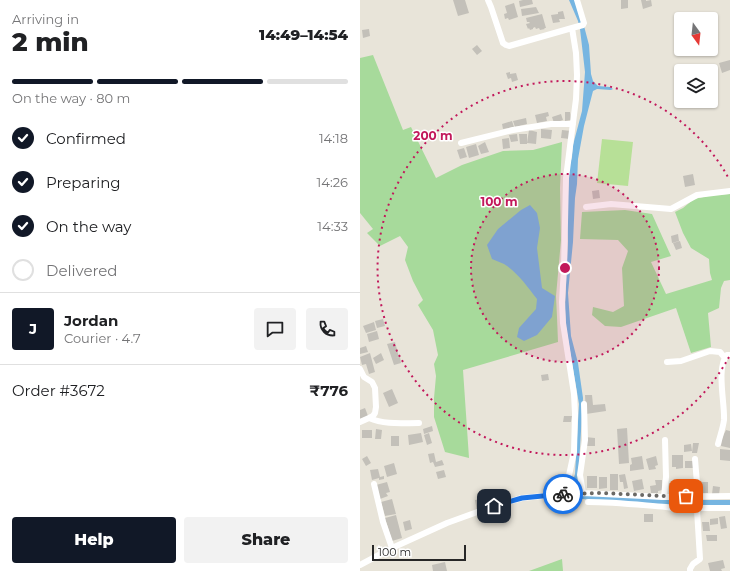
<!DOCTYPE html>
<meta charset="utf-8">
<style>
:root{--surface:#fff;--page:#f2f2f2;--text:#202124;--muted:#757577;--line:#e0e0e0;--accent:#111827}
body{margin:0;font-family:Montserrat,sans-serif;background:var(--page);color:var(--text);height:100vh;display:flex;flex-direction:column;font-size:15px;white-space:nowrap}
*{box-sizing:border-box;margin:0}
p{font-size:13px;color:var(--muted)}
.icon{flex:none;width:22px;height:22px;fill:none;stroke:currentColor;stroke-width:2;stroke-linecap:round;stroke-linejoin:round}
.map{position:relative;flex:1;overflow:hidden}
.drawer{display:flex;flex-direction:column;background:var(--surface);width:360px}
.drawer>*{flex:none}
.needle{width:26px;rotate:165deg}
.controls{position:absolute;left:314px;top:12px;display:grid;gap:8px}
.controls a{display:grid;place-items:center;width:44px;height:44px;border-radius:4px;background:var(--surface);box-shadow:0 1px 3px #0004;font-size:20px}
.scale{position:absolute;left:12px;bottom:10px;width:94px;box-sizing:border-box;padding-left:4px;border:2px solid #272727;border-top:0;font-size:11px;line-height:14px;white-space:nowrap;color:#272727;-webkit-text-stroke:3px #fff;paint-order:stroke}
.pin{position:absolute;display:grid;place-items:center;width:34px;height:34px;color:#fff;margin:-17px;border-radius:8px;box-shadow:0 2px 6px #0006}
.courier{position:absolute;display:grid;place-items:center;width:40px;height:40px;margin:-20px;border:3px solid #1a73e8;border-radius:50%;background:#fff;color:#222;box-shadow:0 1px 5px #0007}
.head em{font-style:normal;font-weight:800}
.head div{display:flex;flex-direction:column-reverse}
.head{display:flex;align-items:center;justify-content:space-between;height:68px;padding:0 12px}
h1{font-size:26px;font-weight:800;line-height:30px}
.bar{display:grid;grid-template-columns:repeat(4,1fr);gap:6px 4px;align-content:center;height:48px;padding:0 12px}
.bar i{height:5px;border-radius:3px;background:var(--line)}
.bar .current{background:var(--accent)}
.bar p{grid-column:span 4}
.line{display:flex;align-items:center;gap:10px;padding:0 12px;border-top:1px solid var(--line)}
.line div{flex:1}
.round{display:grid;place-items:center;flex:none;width:42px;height:42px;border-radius:4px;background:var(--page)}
ol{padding:0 12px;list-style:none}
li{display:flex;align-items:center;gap:12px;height:44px}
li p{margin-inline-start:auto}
li .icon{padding:4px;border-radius:50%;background:var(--accent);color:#fff;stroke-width:4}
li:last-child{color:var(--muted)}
li i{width:22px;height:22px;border:2px solid var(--line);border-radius:50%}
.action{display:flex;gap:8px;margin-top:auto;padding:8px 12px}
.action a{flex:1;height:46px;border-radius:4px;background:var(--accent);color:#fff;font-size:16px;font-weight:800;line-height:46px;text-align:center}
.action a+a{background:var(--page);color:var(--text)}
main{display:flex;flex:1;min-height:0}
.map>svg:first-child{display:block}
</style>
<main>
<section class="drawer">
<div class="head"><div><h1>2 min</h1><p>Arriving in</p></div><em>14:49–14:54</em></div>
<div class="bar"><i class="current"></i><i class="current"></i><i class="current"></i><i></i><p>On the way · 80 m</p></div>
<ol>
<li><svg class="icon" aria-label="check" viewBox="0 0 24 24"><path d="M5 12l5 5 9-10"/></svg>Confirmed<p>14:18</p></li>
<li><svg class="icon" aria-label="check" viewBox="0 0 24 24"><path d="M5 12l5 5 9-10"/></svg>Preparing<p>14:26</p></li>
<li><svg class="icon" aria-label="check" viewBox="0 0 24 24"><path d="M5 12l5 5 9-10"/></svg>On the way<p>14:33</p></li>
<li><i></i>Delivered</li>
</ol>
<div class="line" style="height:72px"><b class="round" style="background:var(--accent);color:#fff">J</b><div><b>Jordan</b><p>Courier · 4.7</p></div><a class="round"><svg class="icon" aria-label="chat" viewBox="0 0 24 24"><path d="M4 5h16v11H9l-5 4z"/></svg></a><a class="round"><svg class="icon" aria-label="phone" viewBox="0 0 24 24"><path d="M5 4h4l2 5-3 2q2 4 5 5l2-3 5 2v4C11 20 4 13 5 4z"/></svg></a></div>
<div class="line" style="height:52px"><div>Order #3672</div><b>₹776</b></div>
<div class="action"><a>Help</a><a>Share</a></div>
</section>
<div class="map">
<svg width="370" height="571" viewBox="0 0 370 571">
<rect width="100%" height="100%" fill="#e8e4d9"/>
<path fill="#a7da9b" d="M13,55L43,130L51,127L76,178L102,165L143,151L173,150L202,142L200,188L201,240L196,296L197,317L198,342L103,370L109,458L85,452L74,417V398L76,376L74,364L78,355L73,330L58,305L63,300L53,281L45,260L48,247L40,236L20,246L7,233L13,229L0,213V58Z
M370,194V280L364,281L361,288L359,308L348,313L351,347L331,353L316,308L261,327L245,326L232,315L233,307L253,312L264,306L262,268L268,251L258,240L220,239L222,212L265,210L292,214L311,256L291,262L306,294L352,280L350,273L349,259L331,248L323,233L315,212L323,208L334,199L353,195Z
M202,559L203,571H169Z"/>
<path fill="#b7e097" d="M242,139L273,142L268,186L237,183Z"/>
<path fill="#76b5e1" d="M209,0H217L224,26L229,45L231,74L233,81L238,86L250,87L253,89L251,90L237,89L233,91L224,126L218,159L217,184L215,198L213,242L208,293L211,336L218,363L223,398L218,481L219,486L222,493L307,500H370V506L335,505L334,506L313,505L230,500L216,498L213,494L211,488L215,474L219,404L206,327L205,309L208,241L207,222L209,168L212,157L213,145L222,111L225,72L220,29L218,21Z
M170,205L177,213L180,228L177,248L182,288L195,296L192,317L177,335L164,341L157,337L159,328L176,309L177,299C167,286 157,272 144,264C140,262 136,261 132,259L127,245L138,229L161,210Z"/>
<path fill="#c3c0b9" d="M93,0H105L109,13L98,16Z
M163,0H172L173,4L160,7L159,1Z
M261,0H268V8L261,9Z
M281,0H286V1L291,0L292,6L283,9Z
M154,3L158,17L149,20L148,18L145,19L144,14L147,13L145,6Z
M176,7L179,13L162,16L161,9Z
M203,11L205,19H199L200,22L193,23L191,15L198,14V12Z
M182,14L186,28H184L185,29L180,30L179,28L176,29L175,27L173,28V29L170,30L169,28L168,29L166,24L170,23L169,22H167L166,18Z
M9,29L10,36L3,38L2,30Z
M117,45L122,51L117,55L112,49Z
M370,60V70L362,73L359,63Z
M150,72V74L156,73L158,80L152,82L151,78L148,79L146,73Z
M188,112L189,116L186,117L187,121L177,123L175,115Z
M205,112H210L211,120L205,121Z
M201,114L203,120L194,123L192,117Z
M166,118L167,124L155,127L153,121Z
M152,121L154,127L143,129L142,124Z
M181,129L192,130L191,139L181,138Z
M169,130L177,132L176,144L167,143Z
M202,130L211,131L210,139L201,138Z
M157,134L158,141L151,142L149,135Z
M159,134H167V144H160Z
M149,138L150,148L143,149L142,139Z
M125,142L129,152L121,154L118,146Z
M116,144L119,155L109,158L106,147Z
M104,148L107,157L100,159L97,150Z
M333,174L335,185L325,187L323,176Z
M239,190L240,198L233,199L232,191Z
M318,234L319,241L312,243L311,236Z
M320,241L322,248L316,250L313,243Z
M23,319L25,326L17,328L15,321Z
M14,322L16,330L6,333L3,326Z
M17,331L19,339L9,342L7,334Z
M35,342L39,357L35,358L40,357L41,363L34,365L27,344Z
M6,346L8,352L0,354V348Z
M10,353L15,372L9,374L6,364L2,365L0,357Z
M21,353L24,360L16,364L13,358Z
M188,374L189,380L182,381L181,375Z
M32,389L38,403L29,407L23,393Z
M225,395H232L233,405L245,404L246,411L226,414Z
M5,408L8,416L0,419V410Z
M204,416H212L211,422H203Z
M72,426L73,431L64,434L63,429Z
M267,428L269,463L259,464L257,429Z
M16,429L22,430L21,439H15Z
M2,430H12V438H2Z
M366,430L370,431V448L361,446L362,438Z
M61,433L63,442L49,445L48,435Z
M69,433L72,443L67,445L64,435Z
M31,436H39V446H31Z
M225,437L235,438V446H225Z
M333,443H339L337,453H332Z
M331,444L332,451L324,452V445Z
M360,449L370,450V461L360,460Z
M74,453L76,462L82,460L84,465L75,467L73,462L70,463L68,454Z
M312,455H323V468L316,469V467H312Z
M7,456L11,463L6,466L2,459Z
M282,456L284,469L270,471V465L272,464L271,458Z
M296,456L298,465L295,466L296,469L289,470L286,459Z
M325,461H335V468H325Z
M34,463L37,474L27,477L24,466Z
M18,469L20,477L24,476V479L19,480V478L12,480L10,470Z
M84,470L86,477L78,479L76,472Z
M250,474H258V490H250Z
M265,474L268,488L264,489L263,482H260L259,475Z
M227,476H237V488H227Z
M239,477H247V488L239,489Z
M282,479L284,489L274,491L272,481Z
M295,480H302V490L298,491V493H291L290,486L296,485Z
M27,482L30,492L26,493L28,496L20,499L16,485Z
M318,482V489L310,490L309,483Z
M341,482H348V493H341Z
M353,486L360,487L359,495L352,494Z
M32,499L36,514L25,516L21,502Z
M121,499L123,509L117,511L115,500Z
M284,514H293V522H284Z
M36,515L42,538L32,541L25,518Z
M365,516L367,528L361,529L359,517Z
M358,518V524L350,525V519Z
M50,520L52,529L45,531L43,522Z
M342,522H349L350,531H343Z
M346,535H357V541H347Z
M363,560L365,568L361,569L362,571H350L348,563Z
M85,562L87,571H73L72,565Z"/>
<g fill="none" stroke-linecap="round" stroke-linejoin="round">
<path stroke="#fff" stroke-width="6" d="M128,0L131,7L143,43L146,45L149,46L212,28L223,25L224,23L217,0
M101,143L153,130L191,124H213
M226,207L251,204L311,209L337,195L370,191
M307,362L321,361L350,351L360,352L365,358
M0,369L4,377L12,382L15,388L16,407L15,413L13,416L9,418
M0,422L9,418C25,425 42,423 59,423
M358,444C360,436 363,428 364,420C365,404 356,367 367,355H370
M335,459L339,508
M14,484L23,522L32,548
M223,493L220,475L225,440L224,404
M205,494L214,452L215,414L214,394L203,323L202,302L204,267L206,178L216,99L217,75L216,53L212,28
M304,497L306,477L305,440
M228,502C254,502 280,505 306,507C314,508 332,512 339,508H370
M0,565L32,548L87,523L134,506L162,498L205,494L223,493L304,497L370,496
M330,571V569L333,564L340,559L337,510"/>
</g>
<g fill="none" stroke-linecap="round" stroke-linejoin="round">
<path stroke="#6b6965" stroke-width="4" stroke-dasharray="0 7.2" d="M203,494L242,493L304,496H326"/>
<path stroke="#1a73e8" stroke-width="5" d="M134,506L162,498L203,494"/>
</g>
<circle cx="205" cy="268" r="94" fill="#c2185b" fill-opacity=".12"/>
<g fill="none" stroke="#c2185b" stroke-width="2" stroke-dasharray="2 4">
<circle cx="205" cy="268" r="94"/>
<path d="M369 357A187 187 0 1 1 369 179"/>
</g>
<circle cx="205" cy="268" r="6" fill="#c2185b" stroke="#fff" stroke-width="2"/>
<g font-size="12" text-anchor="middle" font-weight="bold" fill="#c2185b" stroke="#fff" stroke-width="3" stroke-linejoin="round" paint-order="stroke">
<text x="73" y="140">200 m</text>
<text x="139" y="206">100 m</text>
</g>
</svg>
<div class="controls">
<a><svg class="needle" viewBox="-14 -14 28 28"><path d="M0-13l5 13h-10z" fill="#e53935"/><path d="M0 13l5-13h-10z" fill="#757577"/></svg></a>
<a><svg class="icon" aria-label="layers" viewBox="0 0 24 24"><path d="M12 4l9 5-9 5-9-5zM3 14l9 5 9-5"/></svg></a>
</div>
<div class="scale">100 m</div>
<div class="pin" style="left:326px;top:496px;background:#ea580c"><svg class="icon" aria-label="bag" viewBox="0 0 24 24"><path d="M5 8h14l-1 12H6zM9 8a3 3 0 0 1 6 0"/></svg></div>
<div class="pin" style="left:134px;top:506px;background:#1f2937"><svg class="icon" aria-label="home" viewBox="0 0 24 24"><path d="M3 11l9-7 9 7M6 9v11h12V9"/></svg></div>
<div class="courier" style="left:203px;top:494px"><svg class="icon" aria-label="bike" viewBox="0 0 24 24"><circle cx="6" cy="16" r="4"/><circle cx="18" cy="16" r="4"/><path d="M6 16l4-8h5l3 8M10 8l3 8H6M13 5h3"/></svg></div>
</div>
</main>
